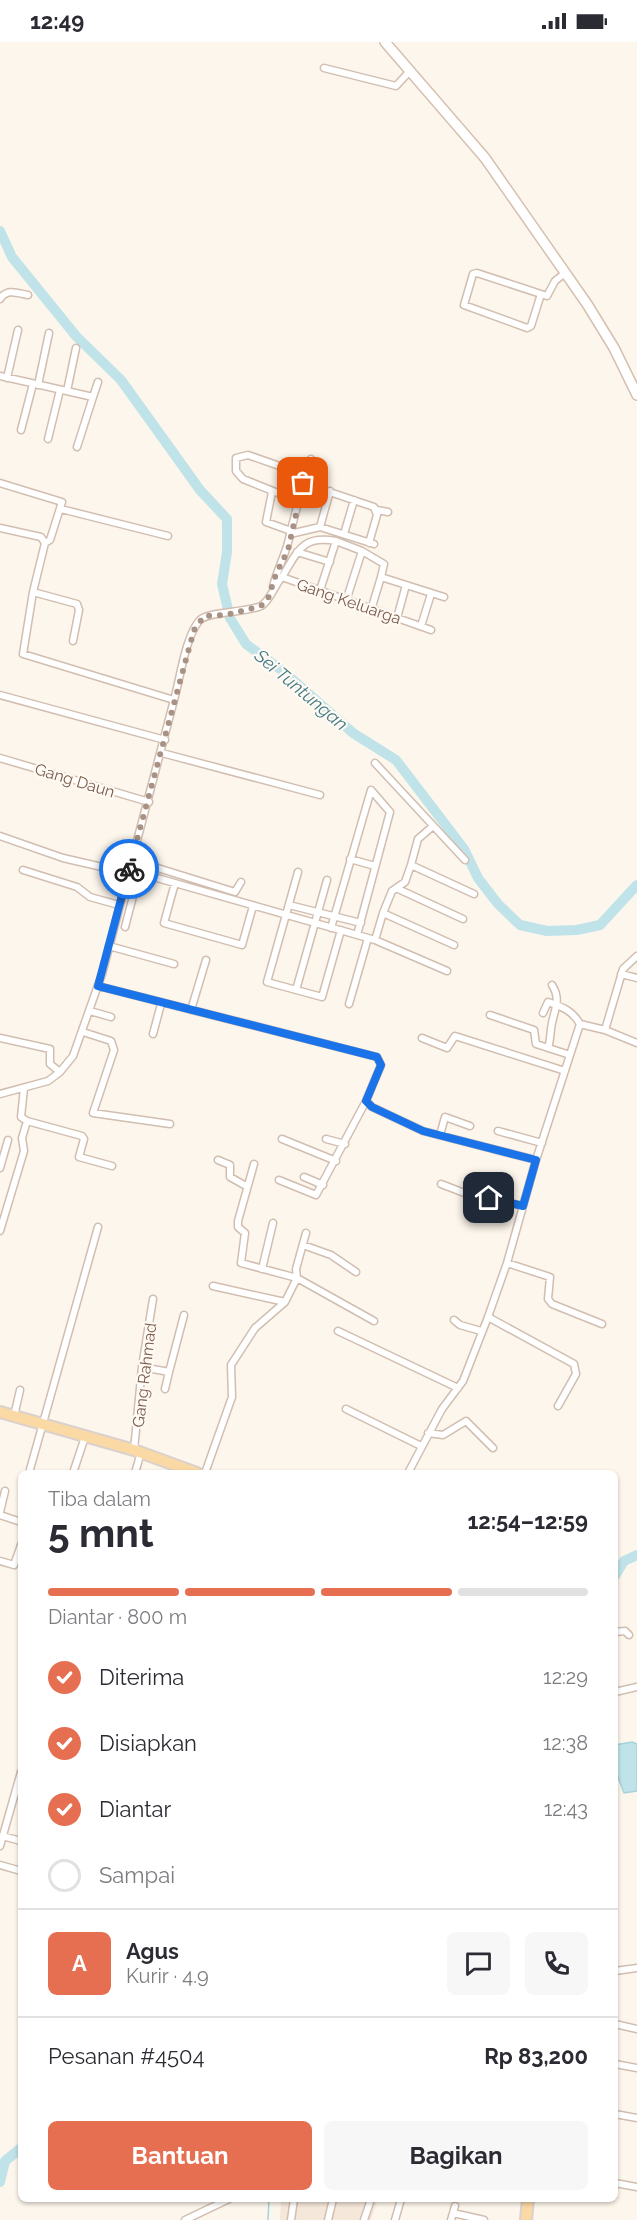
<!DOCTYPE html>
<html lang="id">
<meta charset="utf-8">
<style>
:root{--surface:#fff;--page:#f7f7f7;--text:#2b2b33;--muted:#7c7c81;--line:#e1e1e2;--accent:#e76f51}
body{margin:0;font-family:Raleway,sans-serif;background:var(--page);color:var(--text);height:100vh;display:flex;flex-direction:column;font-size:22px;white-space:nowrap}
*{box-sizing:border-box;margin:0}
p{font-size:20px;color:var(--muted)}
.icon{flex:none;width:33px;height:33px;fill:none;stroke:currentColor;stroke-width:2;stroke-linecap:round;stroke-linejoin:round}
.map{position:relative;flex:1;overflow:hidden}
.side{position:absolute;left:18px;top:1428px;width:600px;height:732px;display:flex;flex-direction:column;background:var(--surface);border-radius:9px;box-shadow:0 2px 4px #0004}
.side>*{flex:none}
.pin{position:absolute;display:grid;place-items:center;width:51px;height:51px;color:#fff;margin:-26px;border-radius:12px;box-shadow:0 3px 9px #0006}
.courier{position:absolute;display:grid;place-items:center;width:60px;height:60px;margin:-30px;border:4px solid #1a73e8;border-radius:50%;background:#fff;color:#222;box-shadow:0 2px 8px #0007}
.headline em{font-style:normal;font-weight:700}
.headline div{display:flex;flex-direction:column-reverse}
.headline{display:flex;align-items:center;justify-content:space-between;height:102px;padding:0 30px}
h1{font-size:39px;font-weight:700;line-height:45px}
.bar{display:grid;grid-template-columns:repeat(4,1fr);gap:9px 6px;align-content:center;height:72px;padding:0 30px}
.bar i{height:8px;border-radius:4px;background:var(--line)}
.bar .selected{background:var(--accent)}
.bar p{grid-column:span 4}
.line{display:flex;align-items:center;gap:15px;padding:0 30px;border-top:2px solid var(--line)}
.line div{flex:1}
.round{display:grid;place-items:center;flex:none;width:63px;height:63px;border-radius:9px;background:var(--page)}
ol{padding:0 30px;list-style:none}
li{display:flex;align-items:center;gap:18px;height:66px}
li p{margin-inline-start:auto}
li .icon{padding:6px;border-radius:50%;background:var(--accent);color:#fff;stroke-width:4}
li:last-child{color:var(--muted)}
li i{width:33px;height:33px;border:3px solid var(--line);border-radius:50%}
.primary-button{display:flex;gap:12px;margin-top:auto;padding:12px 30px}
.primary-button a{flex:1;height:69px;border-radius:9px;background:var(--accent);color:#fff;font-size:24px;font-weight:700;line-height:69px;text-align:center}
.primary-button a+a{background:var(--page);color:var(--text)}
.status{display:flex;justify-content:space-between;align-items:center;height:42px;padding:0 30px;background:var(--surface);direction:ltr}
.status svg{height:16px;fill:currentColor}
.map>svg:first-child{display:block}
</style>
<div class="status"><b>12:49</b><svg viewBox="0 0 49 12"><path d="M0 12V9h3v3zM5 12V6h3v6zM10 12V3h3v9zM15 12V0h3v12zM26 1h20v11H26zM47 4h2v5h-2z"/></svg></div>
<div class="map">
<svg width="637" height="2178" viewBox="0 0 637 2178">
<rect width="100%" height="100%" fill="#fdf6ec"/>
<path fill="#f5e8da" d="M281,2157H378L371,2178H280Z"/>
<path fill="#bfe3e8" stroke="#a5d3da" stroke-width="1.5" d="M632,1700L637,1702V1749L624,1751L615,1727V1703Z"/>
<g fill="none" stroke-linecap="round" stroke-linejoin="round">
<path stroke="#a5d3da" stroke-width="1.5" d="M268,2178L269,2157"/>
<path stroke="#bfe3e8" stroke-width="10" d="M0,189L12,215L76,294L121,338L200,448L227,477V510L222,542L230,576L246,602L284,630L353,691L396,718L464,807L478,836L498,862L520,883L547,889L577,888L600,883L637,843
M615,1534L624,1519L637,1513
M0,2140L5,2119L21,2106"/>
<g stroke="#d1beb0" stroke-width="9">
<path id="street" d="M324,26L396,44L409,30
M541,252L531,284L527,286L464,263L473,232L477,231L547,254L555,239L565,231
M0,257C7,246 17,251 28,253
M0,334L93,355L77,405
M7,336L18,288
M38,343L49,291
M67,349L76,306
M93,355L98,340
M21,388L33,342
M48,397L60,348
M305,434L311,417
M0,441L62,460L50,498L45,501
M272,450L266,480L291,489
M298,459L243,437L236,429V416L248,413L305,433
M61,467L168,494
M377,468L388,470
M320,485L330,449
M0,486L41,495L45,501L33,550L23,612L174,658L102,932L73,1014L60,1030L48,1039L0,1052
M290,492L303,441L374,465L377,473L369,501
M344,492L354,458
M336,499L362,509
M297,510L330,520
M282,535C298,509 302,493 336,499L320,548
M273,545C277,526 287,511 290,492L320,485L374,502
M33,550L77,562L79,568L73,599
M346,559L362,509L384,522L381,535L444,555
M371,568L381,535
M397,576L406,543
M421,584L431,552
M0,653L165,698
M174,658C180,637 185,596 199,579C206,569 246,571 261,564C270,559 274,544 282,535L431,588
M162,711L320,753
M0,716L149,760
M375,721L465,818
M0,794L63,816L128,831
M350,817L375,824
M132,818L235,850L241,840
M411,823L418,797L433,784
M23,828L77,845L90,855L119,863
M129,828L375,898L447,929
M298,830L267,940L322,955L341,888
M175,841L164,881L242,903L253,864
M396,846L463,877
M289,863L361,881
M383,871L392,849L405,840L411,823L474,852
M125,885L139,831
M331,886L371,748L390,770L357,893
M375,898L383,871L454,903
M109,904L174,922
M621,932L637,936
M98,944L377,1015L381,1023L366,1059
M296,948L327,838
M349,962L368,896
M191,968L206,918
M90,969L111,975
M543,971L548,960C562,965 572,968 580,982
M490,973L534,988L536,1002L570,1013
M580,982L605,988L637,1001
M605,988L623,927L637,914
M83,990L111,999L114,1008L93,1071L170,1082
M153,992L161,962
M0,996L50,1007V1022L60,1030
M422,996L447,1006L455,994L565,1029
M548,1006C551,997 550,989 552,981C555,966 561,957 552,943
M24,1046L21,1075L27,1079L82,1094L84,1097L79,1115L112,1124
M498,1089L542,1101
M440,1093L445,1075L470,1084
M282,1097L336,1119
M326,1097L345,1102
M218,1118L230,1123V1135L246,1144
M254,1122L238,1179V1185L245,1191L241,1221L297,1236L374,1279
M0,1126L8,1098
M304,1135L323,1143
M279,1138L316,1153L366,1059L372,1065L423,1089L536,1118
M441,1142L467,1152L523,1164
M0,1189L24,1109L22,1096L27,1079
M303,1203L331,1213L356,1230
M507,1221L550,1235L548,1257L552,1262L602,1282
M262,1227L273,1181
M297,1236L296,1227L306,1191
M213,1244L285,1260
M488,1275L574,1322L576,1332L558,1364
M454,1278L460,1283L481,1289
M338,1289L458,1346
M142,1325L169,1330L165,1347
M169,1330L184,1273
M346,1367L421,1404
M14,1374L20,1348
M428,1391L443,1393L466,1379L493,1406
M134,1408L142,1325L153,1257
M29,1431L98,1185
M73,1431L85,1395
M135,1431L141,1410
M205,1431L232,1355L231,1323L255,1286L285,1260L297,1236
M408,1431L442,1367L463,1339L488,1275L507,1221L536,1118L580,982
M0,1470L5,1449
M0,1473L21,1480
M0,1519L14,1523L21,1503
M615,1590L625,1589L629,1593
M615,1650L637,1645
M2,1794L21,1799
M0,1804L21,1730
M0,1823L21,1829
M615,1929L637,1926
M615,1982L637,1987
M615,2022L637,2026
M615,2072L637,2076
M615,2141L637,2145
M453,2171L484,2178
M185,2178L229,2157
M291,2178L294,2157
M328,2178L333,2157
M364,2178L371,2157
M395,2178L401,2157
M451,2178L455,2164"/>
</g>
<g stroke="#d6c0b0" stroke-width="12">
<path id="secondary" d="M385,0L485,116L587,262L614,306L637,353"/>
</g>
<g stroke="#dad1cd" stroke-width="14">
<path id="primary" d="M0,1370L134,1408L197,1431
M526,2178L528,2157"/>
</g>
<use href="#street" stroke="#fff" stroke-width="6"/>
<use href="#secondary" stroke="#fff" stroke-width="9"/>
<use href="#primary" stroke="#fbd9a5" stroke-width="10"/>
</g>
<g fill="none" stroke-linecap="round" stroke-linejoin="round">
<path stroke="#a89285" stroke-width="6" stroke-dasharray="0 10.8" d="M129,827L194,588L204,574L226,573L261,564L268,557L276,532L288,508L303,441"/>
<path stroke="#1a73e8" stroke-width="8" d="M129,827L98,944L377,1015L381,1023L366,1059L372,1065L423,1089L536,1118L523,1164L489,1156"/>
</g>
<g text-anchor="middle" stroke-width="4.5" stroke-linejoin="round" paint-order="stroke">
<g font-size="16" fill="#7a5c4d" stroke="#fffaf3">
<text transform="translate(349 559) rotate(19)" y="6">Gang Keluarga</text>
<text transform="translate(75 738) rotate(17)" y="6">Gang Daun</text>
<text transform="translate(144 1333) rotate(-83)" y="6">Gang Rahmad</text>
</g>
<g font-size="18" font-style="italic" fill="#437c86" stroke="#fffaf3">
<text transform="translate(301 648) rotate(40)" y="6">Sei Tuntungan</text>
</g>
</g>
</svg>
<div class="pin" style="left:303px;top:441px;background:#ea580c"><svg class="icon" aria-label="bag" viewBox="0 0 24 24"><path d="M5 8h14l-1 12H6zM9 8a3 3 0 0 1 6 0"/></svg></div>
<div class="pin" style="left:489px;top:1156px;background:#1f2937"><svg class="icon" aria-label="home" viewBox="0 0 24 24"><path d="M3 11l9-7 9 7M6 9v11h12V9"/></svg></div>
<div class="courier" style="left:129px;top:827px"><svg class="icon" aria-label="bike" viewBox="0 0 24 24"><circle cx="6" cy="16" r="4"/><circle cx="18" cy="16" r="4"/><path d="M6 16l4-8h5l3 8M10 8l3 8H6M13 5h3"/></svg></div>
<section class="side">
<div class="headline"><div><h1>5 mnt</h1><p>Tiba dalam</p></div><em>12:54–12:59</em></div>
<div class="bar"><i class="selected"></i><i class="selected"></i><i class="selected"></i><i></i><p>Diantar · 800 m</p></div>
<ol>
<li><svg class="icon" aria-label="check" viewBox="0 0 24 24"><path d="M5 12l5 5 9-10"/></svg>Diterima<p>12:29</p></li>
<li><svg class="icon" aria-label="check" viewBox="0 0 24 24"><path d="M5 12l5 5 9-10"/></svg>Disiapkan<p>12:38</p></li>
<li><svg class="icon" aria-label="check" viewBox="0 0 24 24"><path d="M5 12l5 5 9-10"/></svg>Diantar<p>12:43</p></li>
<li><i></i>Sampai</li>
</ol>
<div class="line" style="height:108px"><b class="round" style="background:var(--accent);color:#fff">A</b><div><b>Agus</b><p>Kurir · 4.9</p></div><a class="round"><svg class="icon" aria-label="chat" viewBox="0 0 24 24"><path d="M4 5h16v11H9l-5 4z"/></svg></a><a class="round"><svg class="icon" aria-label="phone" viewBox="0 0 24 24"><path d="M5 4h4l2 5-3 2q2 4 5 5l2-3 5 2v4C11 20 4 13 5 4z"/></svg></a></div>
<div class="line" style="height:78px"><div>Pesanan #4504</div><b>Rp 83,200</b></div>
<div class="primary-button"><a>Bantuan</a><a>Bagikan</a></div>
</section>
</div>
